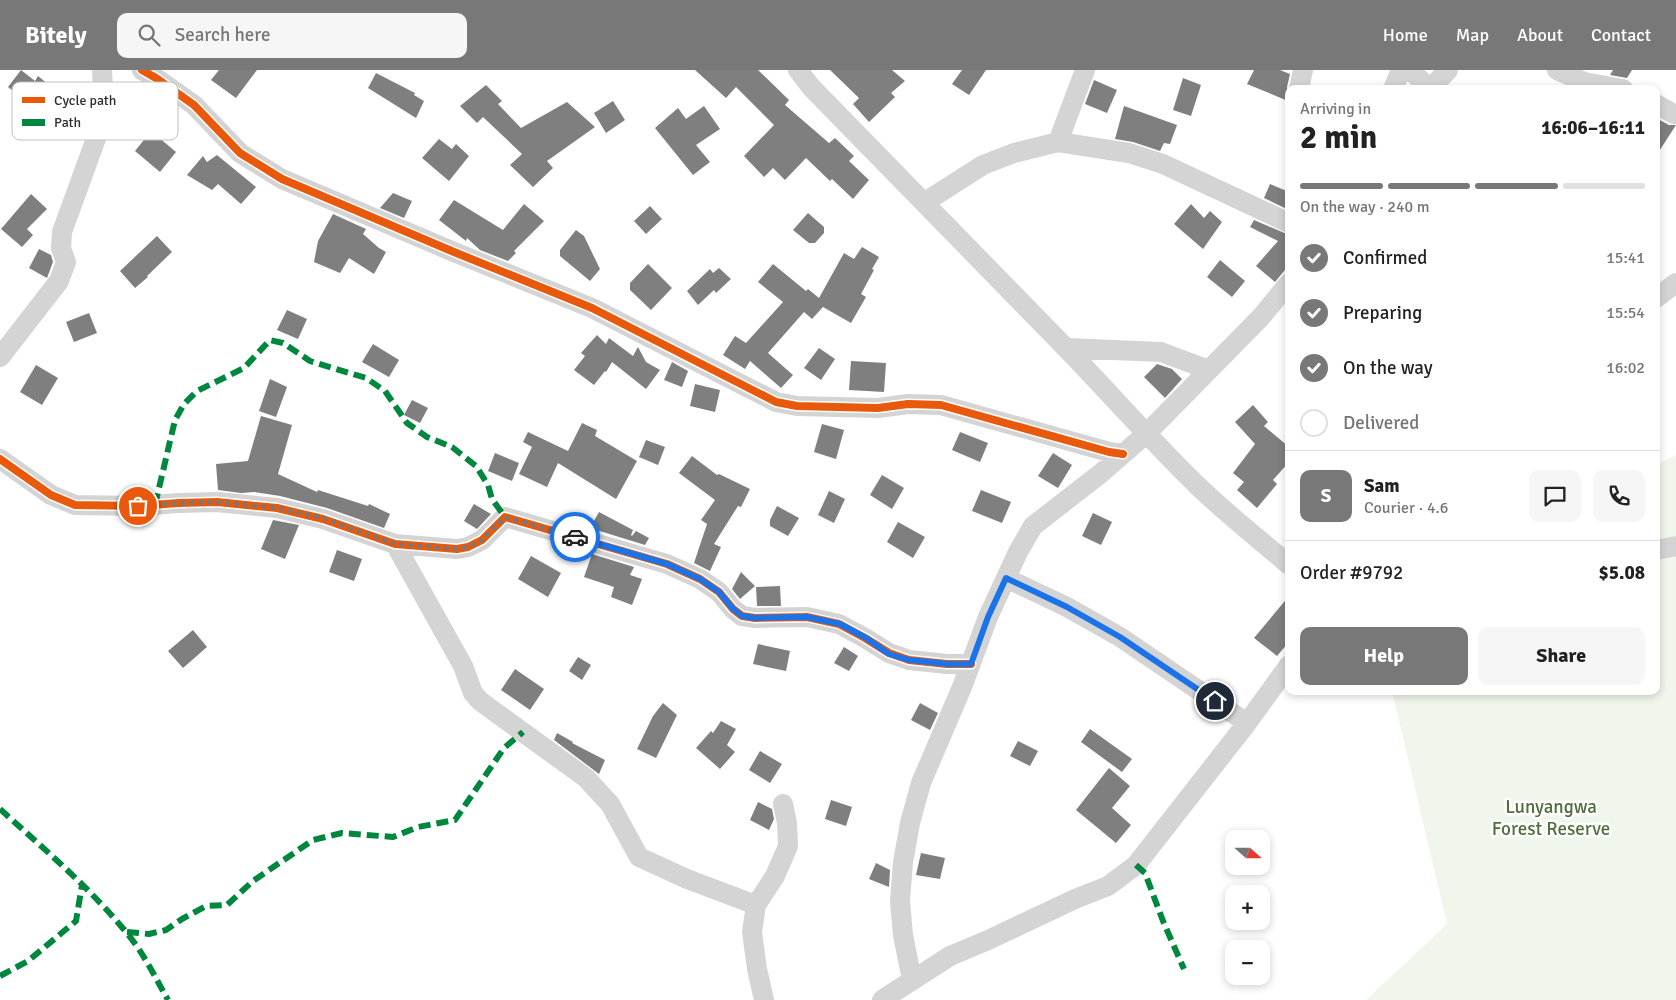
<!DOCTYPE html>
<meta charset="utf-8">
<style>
:root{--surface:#fff;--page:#f6f6f6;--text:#222;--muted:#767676;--line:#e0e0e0;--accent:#787878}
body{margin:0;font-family:Signika,sans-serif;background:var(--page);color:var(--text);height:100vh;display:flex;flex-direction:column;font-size:19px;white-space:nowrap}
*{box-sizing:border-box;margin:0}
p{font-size:16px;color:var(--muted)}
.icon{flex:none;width:28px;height:28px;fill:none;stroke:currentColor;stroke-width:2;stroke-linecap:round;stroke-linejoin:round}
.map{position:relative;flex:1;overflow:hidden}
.sheet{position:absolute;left:1285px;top:15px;width:375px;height:610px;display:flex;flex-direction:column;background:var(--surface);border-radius:10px;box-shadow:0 2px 8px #0003}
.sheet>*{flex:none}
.needle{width:32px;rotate:111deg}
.controls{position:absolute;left:1225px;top:760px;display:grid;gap:10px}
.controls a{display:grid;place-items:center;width:45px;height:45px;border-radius:10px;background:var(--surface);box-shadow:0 2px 8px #0003;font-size:25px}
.pin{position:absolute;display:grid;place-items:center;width:42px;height:42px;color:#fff;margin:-21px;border:2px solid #fff;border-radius:50%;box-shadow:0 1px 5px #0007}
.courier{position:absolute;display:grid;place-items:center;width:50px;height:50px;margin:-25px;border:4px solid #1a73e8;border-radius:50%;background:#fff;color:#222;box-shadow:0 1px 6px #0007}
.head em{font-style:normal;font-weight:700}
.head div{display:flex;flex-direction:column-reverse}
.head{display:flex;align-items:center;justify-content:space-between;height:85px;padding:0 15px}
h1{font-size:32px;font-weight:700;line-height:38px}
.bar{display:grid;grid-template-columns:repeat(4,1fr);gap:8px 5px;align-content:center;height:60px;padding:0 15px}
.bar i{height:6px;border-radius:4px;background:var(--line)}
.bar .active{background:var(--accent)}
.bar p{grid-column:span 4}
.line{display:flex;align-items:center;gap:12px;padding:0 15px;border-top:1px solid var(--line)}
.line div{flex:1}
.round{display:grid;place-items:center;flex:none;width:52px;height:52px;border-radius:10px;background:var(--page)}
ol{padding:0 15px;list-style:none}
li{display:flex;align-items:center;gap:15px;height:55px}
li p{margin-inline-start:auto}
li .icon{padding:5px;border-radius:50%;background:var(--accent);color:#fff;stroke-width:4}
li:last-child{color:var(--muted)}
li i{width:28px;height:28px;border:2px solid var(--line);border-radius:50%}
.button{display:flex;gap:10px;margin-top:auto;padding:10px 15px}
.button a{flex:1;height:58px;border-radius:10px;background:var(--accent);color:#fff;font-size:20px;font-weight:700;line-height:58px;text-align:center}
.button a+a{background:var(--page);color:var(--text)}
header{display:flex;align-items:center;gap:30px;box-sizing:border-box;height:70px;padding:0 25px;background:var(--accent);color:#fff}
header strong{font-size:24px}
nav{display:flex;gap:28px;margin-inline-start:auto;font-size:18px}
.search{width:350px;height:45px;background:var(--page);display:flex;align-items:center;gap:12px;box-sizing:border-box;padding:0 18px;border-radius:10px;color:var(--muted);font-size:19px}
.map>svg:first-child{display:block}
</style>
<header>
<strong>Bitely</strong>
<div class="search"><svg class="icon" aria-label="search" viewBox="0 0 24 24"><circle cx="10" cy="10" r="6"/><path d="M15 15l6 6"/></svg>Search here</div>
<nav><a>Home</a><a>Map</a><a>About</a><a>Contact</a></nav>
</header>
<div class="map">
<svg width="1676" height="930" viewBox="0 0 1676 930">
<rect width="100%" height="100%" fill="#fff"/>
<path fill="#f1f6ed" d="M1676,385V930H1366L1447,854L1392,621H1656V395Z"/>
<path fill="#7f7f7f" d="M21,0L35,11L38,6L69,31L74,24L92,38L90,49L85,63L66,48L57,63L44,54L48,48L8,17Z
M219,0H257L236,28L211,10Z
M695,0H758L789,30L785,35L829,73L835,68L854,86L849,91L869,110L853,129L832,109L830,111L806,88L785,110L773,98L764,107L744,86L774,55L736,17L726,28Z
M830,0H892L905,11L891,23L895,27L869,52L853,34L859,28Z
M962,0H986L969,25L952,14Z
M1254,0H1280L1290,4L1287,17L1288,31L1247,14Z
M1613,0H1632L1627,8L1610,5Z
M376,3L415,23L414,25L424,31L416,48L368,18Z
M1183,8L1201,15L1191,46L1173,40Z
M1094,10L1117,20L1107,43L1085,34Z
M486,15L502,31L498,34L521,58L567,32L595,57L547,91L553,98L533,117L510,95L522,84L483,47L477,53L460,36Z
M613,31L625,50L606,63L594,43Z
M704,36L720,59L696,75L710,92L693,105L655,58L678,38L686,49Z
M1124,36L1177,55L1170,74L1164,73L1160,81L1133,72L1115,69Z
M1656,48L1669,55H1676L1656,86Z
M151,61L176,82L160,102L135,81Z
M439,69L452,79L456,74L469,86L449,111L422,88Z
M217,85L256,117L241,134L218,114L212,120L187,105L203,86L207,92Z
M1270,114L1289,122V140L1264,128Z
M393,123L412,131L404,148L380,138Z
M31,124L47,139L27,159L33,165L22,177L1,159Z
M454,130L503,160L524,134L544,151L514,181L516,183L508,191L480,180L467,168L466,171L439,150Z
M1191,134L1204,148L1210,141L1222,152L1203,179L1174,154Z
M650,136L662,149L646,164L634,151Z
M808,143L824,157V163L815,173H809L793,160Z
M333,144L366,159L363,164L379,178L386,182L374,204L349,188L340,203L314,192L318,171Z
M1254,150L1289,165V195L1275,212L1256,196L1278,171L1250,157Z
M576,160L584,166L600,199L590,211L560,186V180Z
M157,166L172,182L147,206L148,207L135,218L120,201Z
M862,177L879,187L872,199L874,200L861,224L866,227L851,253L823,237L812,249L804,242L768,283L793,305L781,318L750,291L745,299L723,285L735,266L746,273L783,232L758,212L773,194L806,221L808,219L819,228L844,183L854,189Z
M39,179L51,185L53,192L47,208L29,198Z
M1220,190L1245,211L1232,227L1207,207Z
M648,194L672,218L651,240L630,220V213Z
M719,198L731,209L716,223L714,220L698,235L687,221L710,199L713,203Z
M287,240L307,249L298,269L277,260Z
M89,243L97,263L74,272L66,252Z
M597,265L606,274L609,268L633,286L638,277L646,292L660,300L646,319L612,292L606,302L605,301L594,315L574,300L585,286L581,283Z
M373,274L399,290L389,307L362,292Z
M819,278L835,289L821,310L804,298Z
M851,291L886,293L884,322L849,320Z
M672,292L688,301L682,317L664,310Z
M1157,294L1172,299L1182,309L1165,328L1144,307Z
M36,295L58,308L42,335L20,322Z
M270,309L287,317L276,347L259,341Z
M695,314L720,320L715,342L690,336Z
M412,330L428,338L420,353L404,345Z
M1253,335L1268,352L1264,356L1289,377V392L1273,410L1277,414L1257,438L1237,420L1244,412L1233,403L1255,374L1235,352Z
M261,346L292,355L278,404L317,422L318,420L368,436L369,434L390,444L384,458L327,438L280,426L254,422L241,423L218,420L216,394L248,391Z
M582,353L597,360L595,366L637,391L616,429L558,393L547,417L519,404L532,377L523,372L528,362L568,381Z
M822,354L844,360L836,389L814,382Z
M960,362L988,373L980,392L952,380Z
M646,370L665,377L658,395L639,387Z
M495,383L519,393L512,411L488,401Z
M1053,383L1072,395L1058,418L1038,406Z
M692,386L717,405L719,404L750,419L741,437L738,436L714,474L721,477L710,501L694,493L707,454L701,450L715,430L679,403Z
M882,405L904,418L892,439L870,425Z
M981,420L1011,432L1002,453L972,441Z
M829,421L845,429L834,453L818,445Z
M474,434L491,444L477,459L464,451Z
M777,436L799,448L788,466L770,456V450Z
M599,442L633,460L631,465L632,466L636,461L649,468L645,475L590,458Z
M1093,443L1112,452L1101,475L1082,466Z
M273,450L299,455L285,489L261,479Z
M898,452L925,467L913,488L887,472Z
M337,480L362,489L354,511L329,502Z
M592,484L634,497L630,505L642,509L632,535L611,527L614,517L584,507Z
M531,486L561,503L548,527L518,509Z
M741,502L755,516L740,529L732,519Z
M780,516L781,536H757L756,517Z
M1289,526V572L1277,586L1254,568Z
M193,560L207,577L183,598L168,581Z
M758,574L790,581L786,601L753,594Z
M844,577L858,586L849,601L834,593Z
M578,587L591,595L582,610L569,601Z
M515,599L544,619L530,640L501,620Z
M663,633L677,645L656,688L637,679L653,646Z
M920,633L938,643L930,660L911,650Z
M721,651L736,659L727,675L735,682L720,699L696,678L711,661L713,663Z
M1090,659L1132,689L1122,702L1081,672Z
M557,663L573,672L572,673L605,690L599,704L554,670Z
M1018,671L1038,681L1030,696L1010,686Z
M760,681L782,694L770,713L749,700Z
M1109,698L1130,716L1112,738L1131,755L1116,773L1076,740Z
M831,730L852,737L846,756L825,749Z
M758,732L772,739L774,749L769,760L750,750Z
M921,783L945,788L940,809L916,805Z
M876,793L890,800L889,817L869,809Z"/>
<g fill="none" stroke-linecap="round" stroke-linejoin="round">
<path stroke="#d4d4d4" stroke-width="20" d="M142,0L156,8L194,35L240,83L282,109L454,182L592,238L776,332L797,336L878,338L908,334L941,335L1109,382L1123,384
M798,0L811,17C896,103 980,190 1064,276C1110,323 1153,373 1200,418C1228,445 1259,469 1289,495
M1410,0L1430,19
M1557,0L1584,12L1623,19
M1299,19L1303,0
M1393,19L1401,0
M1430,19L1448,0
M1656,34L1674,44
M1058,72L1085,0
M925,132L983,95L1014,83L1058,72L1129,83L1163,94L1289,153
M1656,228L1676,213
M1066,278L1161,282L1209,300
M0,287L59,211L66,192L61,178L62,162L102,52L104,41L102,0
M0,389L51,425L75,435L138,436L179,433L217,432L277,438L323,449L395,474L457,479L468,477L482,470L505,447L667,494L700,509L719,522L733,539L742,546L755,548L807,547L839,554L865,568L889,583L909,590L947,594H971
M395,474L463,596L473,623L480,631L586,708L610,734L639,787L687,809L756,835
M1656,480L1676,476
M1006,508L1067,537L1120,567L1247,653
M912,910L903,865L900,831L903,792L910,753L921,713L962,617L988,547L1018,482L1033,456L1100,404L1146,364L1261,247L1289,213
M764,930L757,899L752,862L756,835L775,806L788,776L787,753L783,734
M882,930L950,886L986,871L1075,829L1108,816L1136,795L1247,653L1289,595"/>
<path stroke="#00873e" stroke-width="6" stroke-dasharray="12 6" stroke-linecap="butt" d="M155,435L175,350L184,334L197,321L244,298L270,270L283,273L310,291L366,308L385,321L407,353L427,367L452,377L476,396L488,415L492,429L505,447
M0,739C43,778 89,817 126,862C143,882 155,907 168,930
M1136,795L1145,803L1163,851L1184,899
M127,862L149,864L166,860L182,849L206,836L227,835L253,811L313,770L342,763L393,767L418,757L455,750L504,678L523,662
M0,906L28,891L76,851L82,815"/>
<g stroke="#fff" stroke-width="11">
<path id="cycleway" d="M142,0L156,8L194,35L240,83L282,109L454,182L592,238L776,332L797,336L878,338L908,334L941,335L1109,382L1123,384
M0,389L51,425L75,435L138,436L179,433L217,432L277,438L323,449L395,474L457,479L468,477L482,470L505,447L667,494L700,509L719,522L733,539L742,546L755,548L807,547L839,554L865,568L889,583L909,590L947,594H971"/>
</g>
<use href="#cycleway" stroke="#e8590c" stroke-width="8"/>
</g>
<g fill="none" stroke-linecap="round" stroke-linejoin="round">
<path stroke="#787878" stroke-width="5" stroke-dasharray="0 9" d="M138,436L179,433L217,432L277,438L323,448L395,474L456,479L468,477L482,470L505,447L575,467"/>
<path stroke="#1a73e8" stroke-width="6" d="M575,467L667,494L700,509L719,522L733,539L742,546L755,548L807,547L840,554L866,568L889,584L909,590L948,594H971L988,547L1006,508L1067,537L1120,567L1215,631"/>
</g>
<g text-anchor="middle" stroke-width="5" stroke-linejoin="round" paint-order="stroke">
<g font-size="19" fill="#516e3c" stroke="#fff">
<text x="1551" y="743">Lunyangwa<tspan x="1551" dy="22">Forest Reserve</tspan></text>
</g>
</g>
<rect x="12" y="12" width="166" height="58" rx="8" fill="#fff" stroke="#c1c1c1" stroke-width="1"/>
<rect x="22" y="27" width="23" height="6" fill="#e8590c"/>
<rect x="22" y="49" width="23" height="7" fill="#00873e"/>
<g font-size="14" fill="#303030">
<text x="54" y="35">Cycle path</text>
<text x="54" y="57">Path</text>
</g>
</svg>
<div class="controls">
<a><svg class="needle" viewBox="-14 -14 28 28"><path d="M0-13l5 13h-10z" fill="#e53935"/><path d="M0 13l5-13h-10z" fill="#767676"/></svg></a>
<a>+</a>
<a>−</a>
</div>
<div class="pin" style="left:138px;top:436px;background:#ea580c"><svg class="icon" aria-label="bag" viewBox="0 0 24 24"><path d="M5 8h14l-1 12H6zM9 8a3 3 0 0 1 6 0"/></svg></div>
<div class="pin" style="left:1215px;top:631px;background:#1f2937"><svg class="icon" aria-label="home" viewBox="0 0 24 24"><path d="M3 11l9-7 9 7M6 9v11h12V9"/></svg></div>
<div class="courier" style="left:575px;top:467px"><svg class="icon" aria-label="car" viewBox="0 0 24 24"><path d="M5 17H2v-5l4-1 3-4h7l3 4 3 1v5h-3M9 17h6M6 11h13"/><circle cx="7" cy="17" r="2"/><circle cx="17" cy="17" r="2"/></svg></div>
<section class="sheet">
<div class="head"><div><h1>2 min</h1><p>Arriving in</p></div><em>16:06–16:11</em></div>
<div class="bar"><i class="active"></i><i class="active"></i><i class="active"></i><i></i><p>On the way · 240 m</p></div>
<ol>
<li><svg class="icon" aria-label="check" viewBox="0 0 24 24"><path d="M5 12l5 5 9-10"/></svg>Confirmed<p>15:41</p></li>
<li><svg class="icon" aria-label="check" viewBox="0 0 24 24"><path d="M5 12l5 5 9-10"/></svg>Preparing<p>15:54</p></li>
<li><svg class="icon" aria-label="check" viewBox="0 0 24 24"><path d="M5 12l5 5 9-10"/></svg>On the way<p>16:02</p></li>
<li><i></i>Delivered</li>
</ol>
<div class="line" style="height:90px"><b class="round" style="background:var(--accent);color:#fff">S</b><div><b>Sam</b><p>Courier · 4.6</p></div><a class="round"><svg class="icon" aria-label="chat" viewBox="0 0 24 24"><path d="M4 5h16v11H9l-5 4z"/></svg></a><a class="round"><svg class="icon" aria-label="phone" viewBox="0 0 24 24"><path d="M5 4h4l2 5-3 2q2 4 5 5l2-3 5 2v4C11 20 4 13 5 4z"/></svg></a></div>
<div class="line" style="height:65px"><div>Order #9792</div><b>$5.08</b></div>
<div class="button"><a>Help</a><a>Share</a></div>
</section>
</div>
